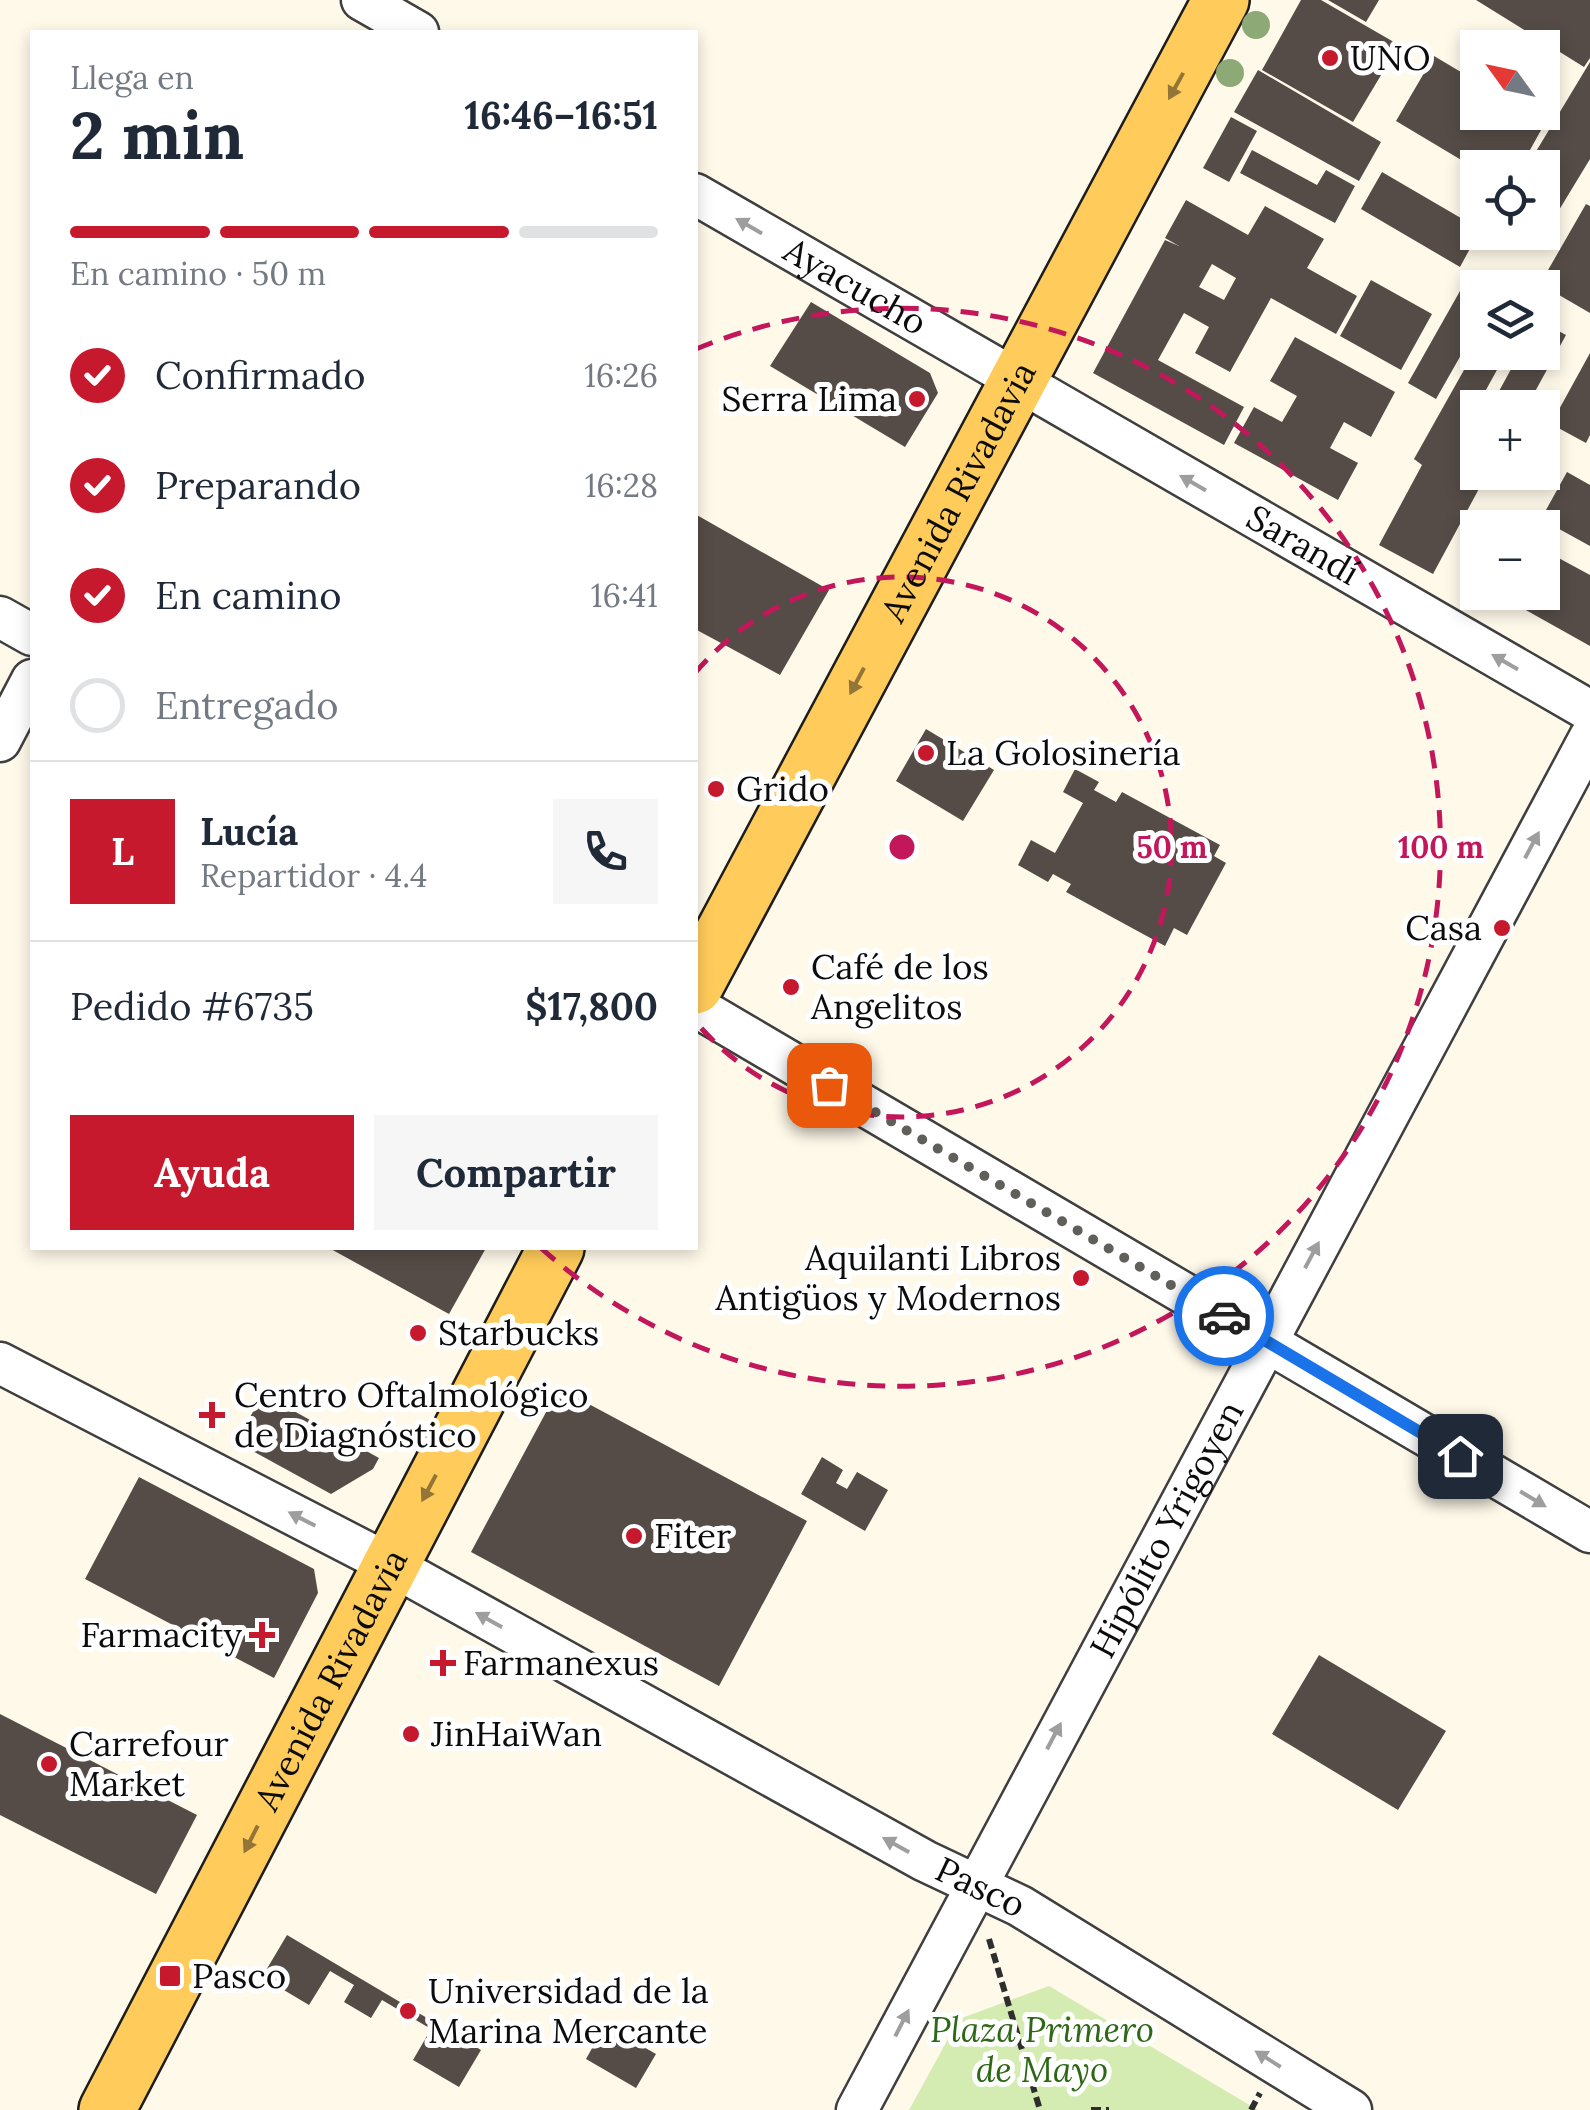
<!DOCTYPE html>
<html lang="es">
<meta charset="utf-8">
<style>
:root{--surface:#fff;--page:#f6f6f7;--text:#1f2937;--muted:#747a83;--line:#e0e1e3;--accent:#c7192e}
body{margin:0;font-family:Lora,serif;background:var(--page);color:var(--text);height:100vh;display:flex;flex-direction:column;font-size:38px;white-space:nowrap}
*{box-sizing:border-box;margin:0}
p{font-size:32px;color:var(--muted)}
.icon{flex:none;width:55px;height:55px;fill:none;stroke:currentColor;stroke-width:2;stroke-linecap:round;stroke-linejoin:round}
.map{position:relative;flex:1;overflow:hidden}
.sheet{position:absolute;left:30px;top:30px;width:668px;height:1220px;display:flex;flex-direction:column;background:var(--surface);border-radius:0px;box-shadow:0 5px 15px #0003}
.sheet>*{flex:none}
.needle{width:65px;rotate:303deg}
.controls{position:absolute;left:1460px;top:30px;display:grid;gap:20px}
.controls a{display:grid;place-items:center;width:100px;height:100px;border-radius:0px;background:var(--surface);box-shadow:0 5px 15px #0003;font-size:50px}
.pin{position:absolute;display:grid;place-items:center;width:85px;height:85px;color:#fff;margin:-42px;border-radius:20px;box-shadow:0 5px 15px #0006}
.courier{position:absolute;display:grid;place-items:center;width:100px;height:100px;margin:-50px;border:8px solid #1a73e8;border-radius:50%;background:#fff;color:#222;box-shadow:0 2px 12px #0007}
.summary em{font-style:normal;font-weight:700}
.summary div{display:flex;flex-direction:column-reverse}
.summary{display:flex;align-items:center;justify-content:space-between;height:170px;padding:0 40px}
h1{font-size:65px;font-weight:700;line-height:75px}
.bar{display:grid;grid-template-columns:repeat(4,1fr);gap:15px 10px;align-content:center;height:120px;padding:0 40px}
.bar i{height:12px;border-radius:8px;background:var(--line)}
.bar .active{background:var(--accent)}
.bar p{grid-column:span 4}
.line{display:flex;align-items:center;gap:25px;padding:0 40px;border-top:2px solid var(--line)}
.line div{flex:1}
.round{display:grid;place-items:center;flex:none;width:105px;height:105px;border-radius:0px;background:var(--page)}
ol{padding:0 40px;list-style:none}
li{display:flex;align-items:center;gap:30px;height:110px}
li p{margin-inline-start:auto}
li .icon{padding:10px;border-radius:50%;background:var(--accent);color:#fff;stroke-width:4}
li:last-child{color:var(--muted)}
li i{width:55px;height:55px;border:5px solid var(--line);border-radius:50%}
.cta{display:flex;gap:20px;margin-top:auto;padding:20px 40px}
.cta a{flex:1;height:115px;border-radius:0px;background:var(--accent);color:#fff;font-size:40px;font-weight:700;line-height:115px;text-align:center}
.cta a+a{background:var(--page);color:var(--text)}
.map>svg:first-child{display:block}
</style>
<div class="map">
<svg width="1590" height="2110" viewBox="0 0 1590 2110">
<rect width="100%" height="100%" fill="#fff9ea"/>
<path fill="#d4ecb1" d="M1049,1986L1253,2107L1258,2110H909L959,2019Z"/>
<path fill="#554c47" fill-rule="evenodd" d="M1301,0H1321L1399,45L1353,122L1262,70Z
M1328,0H1379L1366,22Z
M1476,0H1590V58L1584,67Z
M1434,56L1471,78L1478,67V112H1528L1545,123L1520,168L1478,170L1396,121Z
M1590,62V159L1556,215L1542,207V168H1526Z
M1258,70L1381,142L1359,181L1234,112Z
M1231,117L1257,131L1229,182L1203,168Z
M1252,150L1317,185L1326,170L1355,186L1335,223L1240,173Z
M1382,172L1478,228L1479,232L1460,267L1361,209Z
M1186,200L1248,235L1265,206L1324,239L1307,268L1357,296L1336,334L1271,298L1230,372L1195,353L1209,327L1184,313L1158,360L1244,407L1224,445L1093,373L1165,240L1179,246L1165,238ZM1212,264L1236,278L1224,300L1199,287Z
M1586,204L1590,206V313L1540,284Z
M1371,280L1432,314L1401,370L1340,336Z
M1460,291L1478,301V325L1436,399L1408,383Z
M811,302L930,373L938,393L905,447L770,366Z
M1542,322L1566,335L1526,408L1492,404L1516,360L1503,352H1542Z
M1295,337L1395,392L1371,437L1344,422L1330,448L1358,463L1338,500L1234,443L1254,407L1282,422L1297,396L1270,381Z
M1478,345V352L1503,359L1465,428L1478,435V472H1488L1433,574L1379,545L1422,465L1414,459Z
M1590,353V435L1586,443L1551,424Z
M1567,472L1590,485V546L1541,519Z
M695,514L829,590L780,675L695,629Z
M1542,549L1590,575V646L1494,592H1542Z
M926,729L994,770L963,821L896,781Z
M1075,769L1099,782L1094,790L1116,802L1122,792L1220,845L1214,856L1226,863L1187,935L1174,928L1165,946L1066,892L1071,884L1053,874L1048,882L1018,865L1031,840L1055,853L1083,803L1063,792Z
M329,1248H486L449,1314Z
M559,1388L807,1521L719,1686L471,1552Z
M263,1394L379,1458L373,1469L331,1494L236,1442Z
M822,1457L843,1470L836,1483L847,1489L857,1472L888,1490L865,1531L801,1494Z
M139,1477L314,1569L318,1593L274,1678L85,1579Z
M1319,1655L1446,1731L1398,1810L1272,1734Z
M0,1714L197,1815L156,1894L0,1815Z
M287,1935L481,2050L459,2087L413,2060L431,2029L382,2000L371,2018L344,2002L354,1985L330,1971L309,2005L262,1977Z
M605,2025L656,2054L636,2088L586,2059Z"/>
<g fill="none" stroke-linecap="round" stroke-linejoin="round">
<g stroke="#3f3f3f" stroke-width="45">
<g id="minor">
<path d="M362,0L418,32"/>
<path id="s1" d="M695,194L1590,711"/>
<path d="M0,617L32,635"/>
<path d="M0,741L32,680"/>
<path d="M695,1006L1590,1532"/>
<path id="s2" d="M0,1363L389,1564L925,1861L1020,1906L1351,2110"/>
<path id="s3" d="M857,2110L1590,737"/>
</g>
</g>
<g stroke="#1d1d1d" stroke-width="60">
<g id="primary">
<path id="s4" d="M695,986L1221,0"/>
<path id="s5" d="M107,2110L556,1248"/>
</g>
</g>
<path stroke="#2e2e2e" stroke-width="6" stroke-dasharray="10 5" stroke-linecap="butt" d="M989,1939L1040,2110
M1091,2110H1109
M1251,2110L1260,2093"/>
<use href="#minor" stroke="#fff" stroke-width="40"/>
<use href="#primary" stroke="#ffcb5a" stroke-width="55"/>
</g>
<g fill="#8ca976">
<circle cx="1256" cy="25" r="14"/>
<circle cx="1230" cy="73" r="14"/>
</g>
<defs><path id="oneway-solid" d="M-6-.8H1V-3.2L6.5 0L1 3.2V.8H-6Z" transform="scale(2.5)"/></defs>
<g fill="#927537">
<use href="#oneway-solid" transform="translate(1176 86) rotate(119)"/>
<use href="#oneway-solid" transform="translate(857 681) rotate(118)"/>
<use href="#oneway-solid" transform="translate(429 1488) rotate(118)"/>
<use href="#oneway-solid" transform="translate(251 1839) rotate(117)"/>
</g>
<g fill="#9e9e9e">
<use href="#oneway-solid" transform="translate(749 226) rotate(-150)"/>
<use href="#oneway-solid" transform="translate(1193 483) rotate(-150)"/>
<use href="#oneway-solid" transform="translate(1505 662) rotate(-150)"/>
<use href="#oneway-solid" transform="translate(1532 845) rotate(-62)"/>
<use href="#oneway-solid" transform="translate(1312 1255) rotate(-62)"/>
<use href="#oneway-solid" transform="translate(1533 1499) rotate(31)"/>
<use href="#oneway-solid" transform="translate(302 1519) rotate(-153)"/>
<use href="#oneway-solid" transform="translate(489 1620) rotate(-151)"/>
<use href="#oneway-solid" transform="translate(1054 1736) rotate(-62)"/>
<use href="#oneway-solid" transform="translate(896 1845) rotate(-151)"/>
<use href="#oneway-solid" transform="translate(902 2023) rotate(-63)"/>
<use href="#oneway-solid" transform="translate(1268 2059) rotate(-148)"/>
</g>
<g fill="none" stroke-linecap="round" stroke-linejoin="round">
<path stroke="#615f5a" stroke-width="10" stroke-dasharray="0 18" d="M829,1085L1224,1316"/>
<path stroke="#1a73e8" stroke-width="12" d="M1224,1316L1460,1456"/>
</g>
<g fill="none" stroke="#c2185b" stroke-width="5" stroke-dasharray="18 12">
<path d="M695 673A270 270 0 1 1 695 1021"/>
<path d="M696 349A539 539 0 1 1 541 1248"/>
</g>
<g fill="#c7192e" stroke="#fff" stroke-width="4">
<circle cx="1330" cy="58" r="10"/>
<circle cx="917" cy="399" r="10"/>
<circle cx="926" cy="753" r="10"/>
<circle cx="716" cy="789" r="10"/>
<circle cx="1502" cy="928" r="10"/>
<circle cx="791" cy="987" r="10"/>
<circle cx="1081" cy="1278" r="10"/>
<circle cx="418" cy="1333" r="10"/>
<path d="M207 1400h10v10h10v10h-10v10h-10v-10h-10v-10h10z"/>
<circle cx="634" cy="1536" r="10"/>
<path d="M257 1620h10v10h10v10h-10v10h-10v-10h-10v-10h10z"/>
<path d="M438 1648h10v10h10v10h-10v10h-10v-10h-10v-10h10z"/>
<circle cx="411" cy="1734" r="10"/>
<circle cx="49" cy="1764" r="10"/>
<rect x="158" y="1964" width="24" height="24" rx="5"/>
<circle cx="408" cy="2011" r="10"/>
</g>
<g text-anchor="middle" stroke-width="10" stroke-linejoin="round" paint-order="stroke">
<g font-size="35" fill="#0c0c0c" stroke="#fff" text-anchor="start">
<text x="1350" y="70">UNO</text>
<text x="897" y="411" text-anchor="end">Serra Lima</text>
<text x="946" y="765">La Golosinería</text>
<text x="736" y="801">Grido</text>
<text x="1482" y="940" text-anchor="end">Casa</text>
<text x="811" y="979">Café de los<tspan x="811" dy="40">Angelitos</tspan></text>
<text x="1061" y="1270" text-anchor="end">Aquilanti Libros<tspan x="1061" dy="40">Antigüos y Modernos</tspan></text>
<text x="438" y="1345">Starbucks</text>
<text x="234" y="1407">Centro Oftalmológico<tspan x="234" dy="40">de Diagnóstico</tspan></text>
<text x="654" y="1548">Fiter</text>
<text x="242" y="1647" text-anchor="end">Farmacity</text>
<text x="463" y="1675">Farmanexus</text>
<text x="431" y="1746">JinHaiWan</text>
<text x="69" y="1756">Carrefour<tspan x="69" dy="40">Market</tspan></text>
<text x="192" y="1988">Pasco</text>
<text x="428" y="2003">Universidad de la<tspan x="428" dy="40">Marina Mercante</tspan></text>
</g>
<g font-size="35" fill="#0c0c0c" stroke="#fff">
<text dy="12" stroke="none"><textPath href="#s1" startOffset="185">Ayacucho</textPath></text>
<text dy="12" stroke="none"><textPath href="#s4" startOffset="560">Avenida Rivadavia</textPath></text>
<text dy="12" stroke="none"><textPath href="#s1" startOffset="702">Sarandí</textPath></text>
<text dy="12" stroke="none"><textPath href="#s3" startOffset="658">Hipólito Yrigoyen</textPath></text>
<text dy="12" stroke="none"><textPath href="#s5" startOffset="485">Avenida Rivadavia</textPath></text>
<text dy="12" stroke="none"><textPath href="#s2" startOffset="1112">Pasco</textPath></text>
</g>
<g font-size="35" font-style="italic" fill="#2e6817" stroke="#fff">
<text x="1042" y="2042">Plaza Primero<tspan x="1042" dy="40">de Mayo</tspan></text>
</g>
</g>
<circle cx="902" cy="847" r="15" fill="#c2185b" stroke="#fff" stroke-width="5"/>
<g font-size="30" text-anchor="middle" font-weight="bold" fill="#c2185b" stroke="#fff" stroke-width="10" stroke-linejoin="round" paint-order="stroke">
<text x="1172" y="858">50 m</text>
<text x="1441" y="858">100 m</text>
</g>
</svg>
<div class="controls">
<a><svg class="needle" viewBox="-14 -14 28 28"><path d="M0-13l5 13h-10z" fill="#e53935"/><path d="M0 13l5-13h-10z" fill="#747a83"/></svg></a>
<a><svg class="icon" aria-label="locate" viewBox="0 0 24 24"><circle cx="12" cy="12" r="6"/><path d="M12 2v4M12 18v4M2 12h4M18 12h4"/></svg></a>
<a><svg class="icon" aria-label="layers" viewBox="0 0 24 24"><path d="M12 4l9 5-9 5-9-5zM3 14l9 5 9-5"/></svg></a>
<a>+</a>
<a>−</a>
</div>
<div class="pin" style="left:829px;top:1085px;background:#ea580c"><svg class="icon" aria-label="bag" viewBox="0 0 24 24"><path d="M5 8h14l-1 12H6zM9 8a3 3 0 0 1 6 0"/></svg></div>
<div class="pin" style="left:1460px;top:1456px;background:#1f2937"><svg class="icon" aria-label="home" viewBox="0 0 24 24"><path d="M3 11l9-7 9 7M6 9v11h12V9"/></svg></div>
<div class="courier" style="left:1224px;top:1316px"><svg class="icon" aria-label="car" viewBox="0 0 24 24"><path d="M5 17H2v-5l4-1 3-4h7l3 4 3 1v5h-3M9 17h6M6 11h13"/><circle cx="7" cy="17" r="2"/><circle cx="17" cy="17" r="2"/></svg></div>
<section class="sheet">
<div class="summary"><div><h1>2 min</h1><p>Llega en</p></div><em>16:46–16:51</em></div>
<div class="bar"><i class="active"></i><i class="active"></i><i class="active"></i><i></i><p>En camino · 50 m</p></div>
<ol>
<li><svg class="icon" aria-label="check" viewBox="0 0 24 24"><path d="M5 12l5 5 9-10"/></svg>Confirmado<p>16:26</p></li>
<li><svg class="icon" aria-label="check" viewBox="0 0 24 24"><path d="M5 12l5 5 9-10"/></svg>Preparando<p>16:28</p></li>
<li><svg class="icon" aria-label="check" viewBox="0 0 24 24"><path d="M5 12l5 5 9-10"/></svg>En camino<p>16:41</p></li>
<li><i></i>Entregado</li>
</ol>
<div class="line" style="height:180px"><b class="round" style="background:var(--accent);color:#fff">L</b><div><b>Lucía</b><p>Repartidor · 4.4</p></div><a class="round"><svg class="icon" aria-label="phone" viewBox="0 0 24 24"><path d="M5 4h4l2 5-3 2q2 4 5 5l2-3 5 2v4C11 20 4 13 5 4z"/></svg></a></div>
<div class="line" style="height:130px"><div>Pedido #6735</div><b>$17,800</b></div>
<div class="cta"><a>Ayuda</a><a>Compartir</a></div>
</section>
</div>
